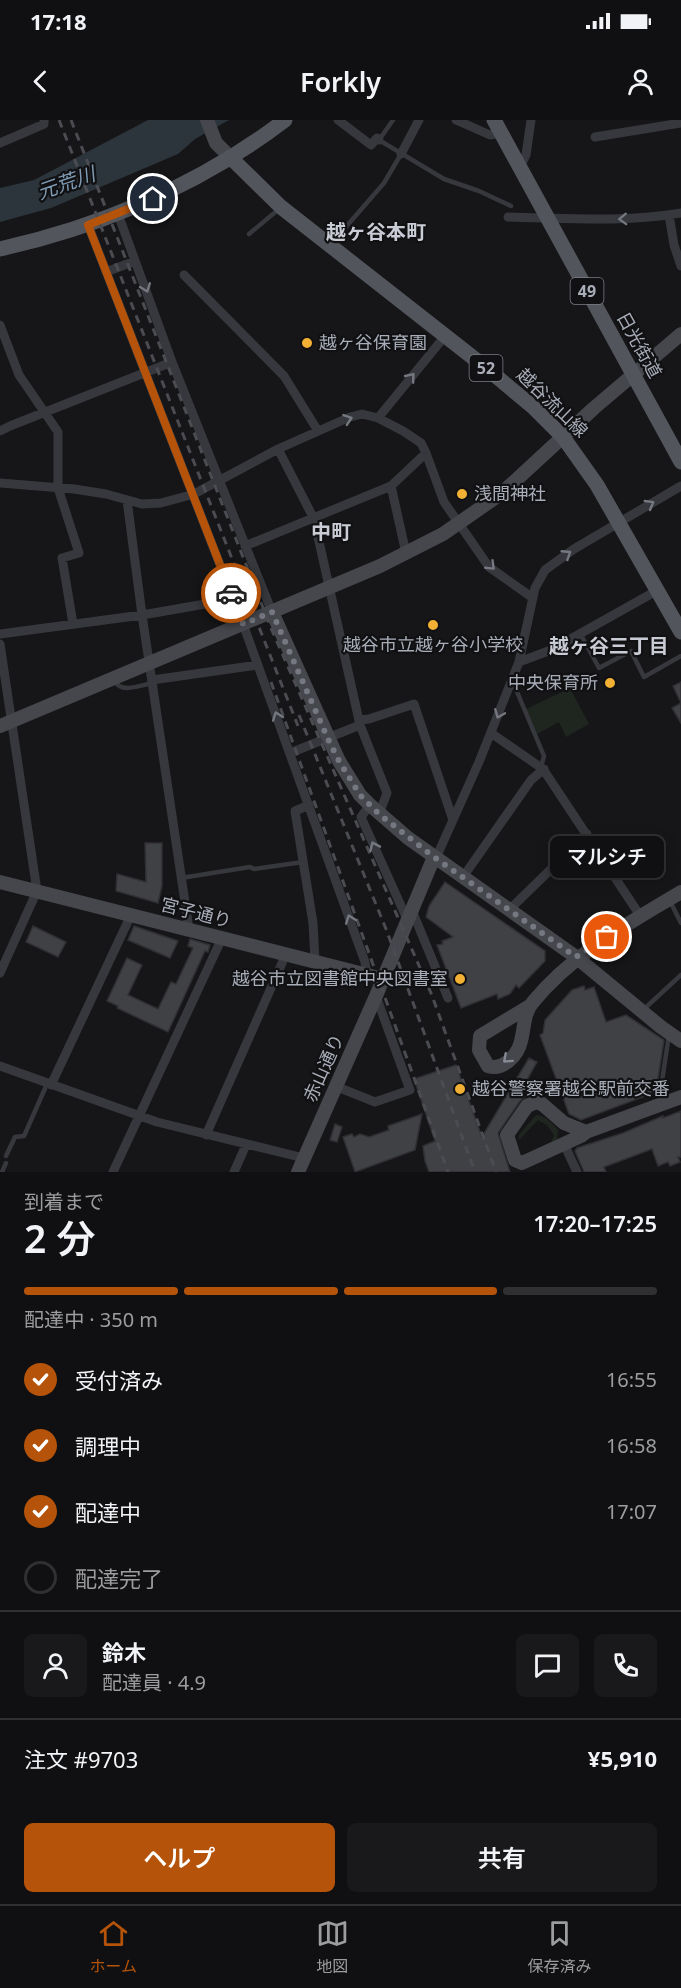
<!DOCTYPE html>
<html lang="ja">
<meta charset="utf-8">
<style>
:root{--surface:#101012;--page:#19191b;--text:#f1f3f6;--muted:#9c9d9f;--line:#303032;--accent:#b45309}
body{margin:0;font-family:"Noto Sans","Noto Sans JP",sans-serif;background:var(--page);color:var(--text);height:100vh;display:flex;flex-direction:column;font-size:22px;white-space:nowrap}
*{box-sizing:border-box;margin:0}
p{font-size:20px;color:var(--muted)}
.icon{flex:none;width:33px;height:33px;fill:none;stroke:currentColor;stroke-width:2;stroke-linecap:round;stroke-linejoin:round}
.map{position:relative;height:1052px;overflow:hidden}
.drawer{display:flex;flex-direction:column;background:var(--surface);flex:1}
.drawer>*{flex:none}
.pin{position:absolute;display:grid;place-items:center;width:51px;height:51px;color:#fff;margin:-26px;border:3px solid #fff;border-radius:50%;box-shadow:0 2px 6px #0007}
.courier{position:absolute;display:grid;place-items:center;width:60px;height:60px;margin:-30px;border:4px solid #b45309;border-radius:50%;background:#fff;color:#222;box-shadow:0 2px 8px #0007}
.bubble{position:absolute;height:42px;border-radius:9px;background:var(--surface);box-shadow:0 3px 15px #0003,0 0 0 2px var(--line);font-size:20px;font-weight:600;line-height:42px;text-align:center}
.headline em{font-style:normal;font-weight:600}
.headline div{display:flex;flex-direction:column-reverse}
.headline{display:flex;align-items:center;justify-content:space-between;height:102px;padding:0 24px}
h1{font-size:39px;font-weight:600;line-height:45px}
.bar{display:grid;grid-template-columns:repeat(4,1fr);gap:9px 6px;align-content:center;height:72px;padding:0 24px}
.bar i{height:8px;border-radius:4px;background:var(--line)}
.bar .selected{background:var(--accent)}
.bar p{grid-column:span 4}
.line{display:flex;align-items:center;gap:15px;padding:0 24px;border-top:2px solid var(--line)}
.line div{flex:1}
.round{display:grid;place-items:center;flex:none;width:63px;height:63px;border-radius:9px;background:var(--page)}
ol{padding:0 24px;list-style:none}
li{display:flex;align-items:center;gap:18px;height:66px}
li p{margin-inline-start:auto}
li .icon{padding:6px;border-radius:50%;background:var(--accent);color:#fff;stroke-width:4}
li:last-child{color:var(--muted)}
li i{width:33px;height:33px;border:3px solid var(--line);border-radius:50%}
.button{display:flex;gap:12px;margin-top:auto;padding:12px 24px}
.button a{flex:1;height:69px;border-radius:9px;background:var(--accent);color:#fff;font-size:24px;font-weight:600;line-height:69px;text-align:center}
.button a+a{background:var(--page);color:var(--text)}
.status{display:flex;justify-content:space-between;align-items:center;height:42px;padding:0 30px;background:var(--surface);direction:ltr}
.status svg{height:16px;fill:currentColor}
header{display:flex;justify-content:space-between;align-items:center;height:78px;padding:0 24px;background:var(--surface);font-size:27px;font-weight:600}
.tab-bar{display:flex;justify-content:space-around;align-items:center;height:84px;border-top:2px solid var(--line);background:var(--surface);font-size:16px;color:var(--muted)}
.tab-bar a{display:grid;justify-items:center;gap:3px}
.tab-bar .selected{color:var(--accent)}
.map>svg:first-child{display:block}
</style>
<div class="status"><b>17:18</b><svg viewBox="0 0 49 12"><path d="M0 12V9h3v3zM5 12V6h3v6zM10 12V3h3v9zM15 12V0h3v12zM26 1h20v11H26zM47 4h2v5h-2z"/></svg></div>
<header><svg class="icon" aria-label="back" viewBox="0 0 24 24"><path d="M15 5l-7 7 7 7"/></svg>Forkly<svg class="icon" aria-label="person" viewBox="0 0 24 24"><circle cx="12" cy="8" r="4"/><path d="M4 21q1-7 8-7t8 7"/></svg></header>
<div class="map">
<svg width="681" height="1052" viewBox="0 0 681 1052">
<rect width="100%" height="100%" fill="#161618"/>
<path fill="#1e261f" d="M570,568L589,604L566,617L559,602L537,614L526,589Z
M536,995C546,996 552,1003 558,1010L557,1020L551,1022L554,1015L547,1005L538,1000L519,1020V1015Z"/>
<path fill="#2c353c" d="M148,0H229L195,19L178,34L51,88L0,102V68L34,60Z"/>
<path fill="#404145" stroke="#303034" stroke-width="1.5" d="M681,562V603L672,588L681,583L673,566Z
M145,723H162V766L158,783L116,771L117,754L146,762Z
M445,762L545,831V841L519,868L516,865L510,874L498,879L497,874L461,888L437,825L443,824L442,821L453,817L426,797L429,786Z
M33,806L66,822L58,837L26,822Z
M134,806L178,821L170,838L128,820Z
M190,819L210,825L208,832L205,831L168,912L117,888L118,886L107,881L127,838L142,845L128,875L158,889L171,862L176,864L193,828L188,826Z
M584,866L585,870L594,867L606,902L626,895L664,920L656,972L581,1000L569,994L540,915L543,913L545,900L572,870Z
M529,938L537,942L519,974L525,977L520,981L498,1013L510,1052H429L425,1041L423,1026L435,1021L414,959L456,945L482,1017Z
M681,991V1037H678L680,1042L670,1046L668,1042L658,1046L652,1029L604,1047L606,1052H584L575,1031L577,1028L623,1013L663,996V998Z
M422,994L415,1030L355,1052L343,1017L352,1014L354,1017L360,1014L369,1017L389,1010L388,1006Z
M335,1004L342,1007L337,1022L330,1020Z"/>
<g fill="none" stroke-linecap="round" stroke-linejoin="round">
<path stroke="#37383d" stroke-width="4.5" d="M393,0L379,20L444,59L479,71L511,86
M249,114L279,89
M332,123L384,63L401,34
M580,513L599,548L631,531L644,557L681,536
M115,561C121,574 141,565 153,563
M510,566L515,567L544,636L541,647
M181,758L250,747L254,749L303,742
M670,781L681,803
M643,890L681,855
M660,974L669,915
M6,1036L15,1017L24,1016L47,964
M2,1052L6,1043"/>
<path stroke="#37383d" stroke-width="9" d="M338,0L371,25L377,18L379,20
M456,0L490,15L501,13
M595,17L681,3
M0,23L44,4V0
M401,34L419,0
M520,47L526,35L531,0
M118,94L172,242L272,492
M669,95L674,125L681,146
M508,97C566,98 624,103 681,93
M88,105L243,504L365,842L367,855
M106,152L135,141
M184,155L284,256L318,311
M0,205L19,255L58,312V368L79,433L62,438L73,504
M378,298L445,216
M0,311L10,306L172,242
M278,329L314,399L360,605L387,673L379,694
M0,363L74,369L106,374L142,384L161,383L194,374L278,329L350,297L362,294L378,298L403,311L421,323L426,333L444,382L489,447L533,478
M391,366L406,433
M127,380L142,495L189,809
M245,426L391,366L426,333
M0,514L142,495L234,479
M0,524L37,771L0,853
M519,542L551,530L658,470
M152,560L258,545
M359,600L369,599L414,584L453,700
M491,613L543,649L641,797
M290,633L360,605
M309,685L295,691L313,803L315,841
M370,685L361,697L407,799
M436,738L479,642L519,542L535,468L545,450L574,429L681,366
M463,757L531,660L544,649
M411,788L448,878
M510,789L587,714
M0,946L157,1002L304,1038
M51,965L131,795
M335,966L375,982L410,970L376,876
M206,1015L286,834
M564,1024L577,1052
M113,1052L222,818
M234,1052L246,1025"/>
<path stroke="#45474d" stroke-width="14" d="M207,0L216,23L230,37
M272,492L339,641L360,675L370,685L408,718L576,837L661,907L681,921
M0,606L380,446L443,414L502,373L594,288L681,214
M0,762L383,859
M528,887L480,916L479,930L488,946C503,951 518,935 521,921C525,906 523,894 533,882C573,833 628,804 681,772
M586,1012L564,1003L542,984L536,982L527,986L507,1015L515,1040L522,1043L581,1016L586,1012L681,977
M298,1052L376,876L434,737"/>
<path stroke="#53555c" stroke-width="15" d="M494,0L681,342
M230,37L281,87L485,247L533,287L563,317L597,365L681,512
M0,129C102,106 201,64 285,0"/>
<path stroke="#4a4c52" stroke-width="3" stroke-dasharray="8 6" stroke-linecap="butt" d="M59,0L298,606
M71,0L271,508L431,873L496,1052
M271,562L448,1052
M299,595L386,809L475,1052"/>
</g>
<defs><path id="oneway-chevron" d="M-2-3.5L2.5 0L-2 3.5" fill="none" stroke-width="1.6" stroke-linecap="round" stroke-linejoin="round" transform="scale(1.5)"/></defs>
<g stroke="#757881">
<use href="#oneway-chevron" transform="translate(623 99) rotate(178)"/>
<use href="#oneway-chevron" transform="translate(146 168) rotate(69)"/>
<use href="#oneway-chevron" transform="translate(411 257) rotate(-51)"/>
<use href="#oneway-chevron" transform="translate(348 299) rotate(-19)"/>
<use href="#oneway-chevron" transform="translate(650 384) rotate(-30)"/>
<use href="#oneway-chevron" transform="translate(567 434) rotate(-33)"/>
<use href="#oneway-chevron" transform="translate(491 446) rotate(44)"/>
<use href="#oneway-chevron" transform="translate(499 594) rotate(112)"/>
<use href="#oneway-chevron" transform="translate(277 596) rotate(-110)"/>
<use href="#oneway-chevron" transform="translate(374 726) rotate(-114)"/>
<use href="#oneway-chevron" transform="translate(350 799) rotate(-110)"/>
</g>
<use stroke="#858993" href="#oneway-chevron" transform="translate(507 939) rotate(138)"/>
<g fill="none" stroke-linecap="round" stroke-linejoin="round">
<path stroke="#757880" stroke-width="6" stroke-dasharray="0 10.8" d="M231,473L243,504L272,492L328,619L339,641L360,675L379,694L434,737L576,837L607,817"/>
<path stroke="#b45309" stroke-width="8" d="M153,79L88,105L231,473"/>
</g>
<g fill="#f2b134" stroke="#111113" stroke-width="2">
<circle cx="307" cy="223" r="6"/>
<circle cx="462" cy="374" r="6"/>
<circle cx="433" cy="505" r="6"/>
<circle cx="610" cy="563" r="6"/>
<circle cx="460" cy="859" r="6"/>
<circle cx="460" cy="969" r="6"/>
</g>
<g text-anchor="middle" stroke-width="4.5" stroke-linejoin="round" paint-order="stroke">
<g fill="#111113" stroke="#7b7e86" stroke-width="1.5">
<rect x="570.5" y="158" width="33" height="26" rx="4.5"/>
<rect x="469.5" y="235" width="33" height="26" rx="4.5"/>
</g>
<g font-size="16" font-weight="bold" fill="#a8adb8">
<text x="587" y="177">49</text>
<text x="486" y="254">52</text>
</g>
<g font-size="18" fill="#a8adb8" stroke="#111113" text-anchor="start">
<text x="319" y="229">越ヶ谷保育園</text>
<text x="474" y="380">浅間神社</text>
<text x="433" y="531" text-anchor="middle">越谷市立越ヶ谷小学校</text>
<text x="598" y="569" text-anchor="end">中央保育所</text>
<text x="448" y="865" text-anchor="end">越谷市立図書館中央図書室</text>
<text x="472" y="975">越谷警察署越谷駅前交番</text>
</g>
<g font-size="18" fill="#a8adb8" stroke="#111113">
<text transform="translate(639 225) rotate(61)" y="6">日光街道</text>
<text transform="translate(552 283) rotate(44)" y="6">越谷流山線</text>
<text transform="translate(196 793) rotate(14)" y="6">宮子通り</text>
<text transform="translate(324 948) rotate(-66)" y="6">赤山通り</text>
</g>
<g font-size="20" font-style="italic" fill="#7f9bb3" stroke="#111113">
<text transform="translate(66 63) rotate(-19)" y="7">元荒川</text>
</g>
<g font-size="20" font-weight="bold" fill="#c9ccd4" stroke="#111113">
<text x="376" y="119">越ヶ谷本町</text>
<text x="331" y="419">中町</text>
<text x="609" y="533">越ヶ谷三丁目</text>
</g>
</g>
</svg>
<div class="pin" style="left:607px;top:817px;background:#ea580c"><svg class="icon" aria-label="bag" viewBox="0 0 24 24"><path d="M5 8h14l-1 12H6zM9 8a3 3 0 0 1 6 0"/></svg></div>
<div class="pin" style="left:153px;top:79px;background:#1f2937"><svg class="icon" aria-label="home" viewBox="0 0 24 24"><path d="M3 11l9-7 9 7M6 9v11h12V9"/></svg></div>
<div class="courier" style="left:231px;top:473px"><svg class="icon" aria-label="car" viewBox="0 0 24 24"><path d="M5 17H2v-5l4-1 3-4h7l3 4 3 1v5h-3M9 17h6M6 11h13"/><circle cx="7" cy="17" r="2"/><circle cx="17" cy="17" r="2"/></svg></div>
<div class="bubble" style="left:550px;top:716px;width:114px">マルシチ</div>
</div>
<section class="drawer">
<div class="headline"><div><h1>2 分</h1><p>到着まで</p></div><em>17:20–17:25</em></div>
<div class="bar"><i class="selected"></i><i class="selected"></i><i class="selected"></i><i></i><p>配達中 · 350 m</p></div>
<ol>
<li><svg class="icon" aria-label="check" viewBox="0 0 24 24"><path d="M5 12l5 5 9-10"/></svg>受付済み<p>16:55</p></li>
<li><svg class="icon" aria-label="check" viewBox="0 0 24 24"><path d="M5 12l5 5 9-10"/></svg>調理中<p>16:58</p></li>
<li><svg class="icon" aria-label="check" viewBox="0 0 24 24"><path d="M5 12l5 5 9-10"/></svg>配達中<p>17:07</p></li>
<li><i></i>配達完了</li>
</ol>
<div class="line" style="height:108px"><a class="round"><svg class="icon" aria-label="person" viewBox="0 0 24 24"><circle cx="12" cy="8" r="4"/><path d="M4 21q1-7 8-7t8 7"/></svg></a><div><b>鈴木</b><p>配達員 · 4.9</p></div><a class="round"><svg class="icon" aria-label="chat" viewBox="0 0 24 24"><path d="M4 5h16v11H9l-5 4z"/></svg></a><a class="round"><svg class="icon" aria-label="phone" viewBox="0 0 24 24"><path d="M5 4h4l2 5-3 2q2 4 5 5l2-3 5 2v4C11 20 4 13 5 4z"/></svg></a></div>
<div class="line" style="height:78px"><div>注文 #9703</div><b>¥5,910</b></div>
<div class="button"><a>ヘルプ</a><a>共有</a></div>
</section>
<nav class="tab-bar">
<a class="selected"><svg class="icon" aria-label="home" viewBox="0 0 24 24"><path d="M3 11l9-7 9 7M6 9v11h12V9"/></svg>ホーム</a>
<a><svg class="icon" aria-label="map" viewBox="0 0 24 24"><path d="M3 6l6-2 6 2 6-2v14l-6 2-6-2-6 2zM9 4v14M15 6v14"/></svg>地図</a>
<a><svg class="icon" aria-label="saved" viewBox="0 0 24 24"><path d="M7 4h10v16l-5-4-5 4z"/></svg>保存済み</a>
</nav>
